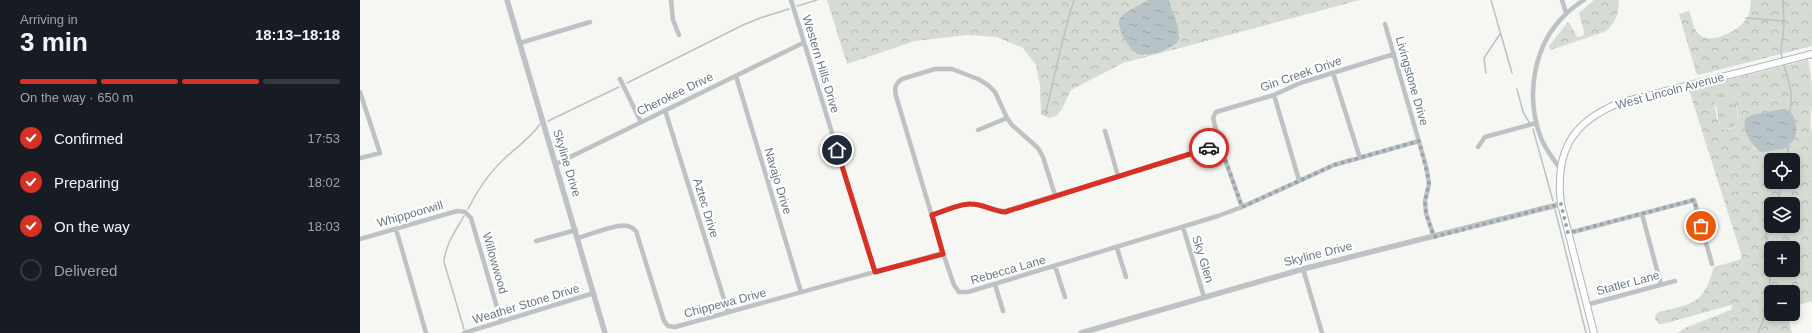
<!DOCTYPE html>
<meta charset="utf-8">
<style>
:root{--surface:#171b24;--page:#242831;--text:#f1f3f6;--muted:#9ea1a6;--line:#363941;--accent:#d93025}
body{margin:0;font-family:Arial,sans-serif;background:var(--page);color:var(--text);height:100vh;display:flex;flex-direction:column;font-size:15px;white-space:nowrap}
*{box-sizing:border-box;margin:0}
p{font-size:13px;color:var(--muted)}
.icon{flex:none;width:22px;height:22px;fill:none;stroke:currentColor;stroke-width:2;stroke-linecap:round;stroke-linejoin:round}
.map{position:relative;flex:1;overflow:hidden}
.drawer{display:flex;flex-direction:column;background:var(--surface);width:360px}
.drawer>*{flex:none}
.fabs{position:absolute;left:1404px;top:153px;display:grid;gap:8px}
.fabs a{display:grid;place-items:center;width:36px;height:36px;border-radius:6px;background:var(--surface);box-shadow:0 2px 6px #0003;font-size:20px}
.pin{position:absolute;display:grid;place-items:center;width:34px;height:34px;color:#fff;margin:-17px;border:2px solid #fff;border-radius:50%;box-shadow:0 1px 4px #0007}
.courier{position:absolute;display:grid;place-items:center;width:40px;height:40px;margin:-20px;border:3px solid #d93025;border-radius:50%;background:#fff;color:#222;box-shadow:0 1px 5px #0007}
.summary em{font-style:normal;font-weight:800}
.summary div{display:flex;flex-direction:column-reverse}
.summary{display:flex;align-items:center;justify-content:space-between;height:68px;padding:0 20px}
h1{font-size:26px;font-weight:800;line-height:30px}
.bar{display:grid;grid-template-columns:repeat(4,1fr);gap:6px 4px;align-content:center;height:48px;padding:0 20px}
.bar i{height:5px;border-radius:3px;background:var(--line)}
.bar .current{background:var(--accent)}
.bar p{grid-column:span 4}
ol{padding:0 20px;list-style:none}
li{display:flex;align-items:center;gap:12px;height:44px}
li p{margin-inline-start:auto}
li .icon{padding:4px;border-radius:50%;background:var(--accent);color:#fff;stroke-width:4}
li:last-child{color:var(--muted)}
li i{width:22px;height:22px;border:2px solid var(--line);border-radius:50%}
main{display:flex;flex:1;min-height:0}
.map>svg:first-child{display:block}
</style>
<main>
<section class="drawer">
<div class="summary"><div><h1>3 min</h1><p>Arriving in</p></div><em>18:13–18:18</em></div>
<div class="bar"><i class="current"></i><i class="current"></i><i class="current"></i><i></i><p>On the way · 650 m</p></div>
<ol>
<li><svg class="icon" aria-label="check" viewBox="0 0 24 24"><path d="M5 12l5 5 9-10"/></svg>Confirmed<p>17:53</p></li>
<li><svg class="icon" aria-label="check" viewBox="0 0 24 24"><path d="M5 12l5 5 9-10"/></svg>Preparing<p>18:02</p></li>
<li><svg class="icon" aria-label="check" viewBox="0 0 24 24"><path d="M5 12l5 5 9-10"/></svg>On the way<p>18:03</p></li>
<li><i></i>Delivered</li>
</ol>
</section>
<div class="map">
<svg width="1452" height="333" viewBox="0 0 1452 333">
<defs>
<pattern id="grass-tufts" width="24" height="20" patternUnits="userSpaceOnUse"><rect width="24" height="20" fill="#d6dbd3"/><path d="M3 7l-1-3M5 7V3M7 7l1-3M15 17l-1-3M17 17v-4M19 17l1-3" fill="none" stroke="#b1b6b1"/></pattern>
<pattern id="forest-crowns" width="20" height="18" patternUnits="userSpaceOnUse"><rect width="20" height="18" fill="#d6dbd3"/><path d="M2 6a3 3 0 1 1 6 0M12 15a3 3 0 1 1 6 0" fill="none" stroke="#b1b6b1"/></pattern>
<pattern id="water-ripples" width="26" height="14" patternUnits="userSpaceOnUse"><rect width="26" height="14" fill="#b7c3c7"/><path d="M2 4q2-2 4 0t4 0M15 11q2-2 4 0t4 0" fill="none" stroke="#99a3a7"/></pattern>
</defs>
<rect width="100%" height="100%" fill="#f6f6f3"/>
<path fill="url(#grass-tufts)" d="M1379,77L1373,80V94L1376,101L1378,122L1373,128C1354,132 1361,118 1356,107C1353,101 1345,95 1340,90L1337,91L1333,88Z"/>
<path fill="url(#forest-crowns)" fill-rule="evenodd" d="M467,0H788L760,17L784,56L812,46L820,36L809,0H1000L763,63L711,90L702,109L696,116L689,118L681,114L680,86L676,65L663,48L637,37L607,35L555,41L487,64Z
M1234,0H1259C1259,13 1255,25 1244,32L1190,50L1189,46L1208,22L1210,24L1217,37L1223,36L1224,32L1219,13Z
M1391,0H1452V46L1338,75L1336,72L1319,14L1329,11C1333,19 1332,30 1341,36C1354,44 1380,30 1387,18C1391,12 1390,6 1391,0Z
M1448,60C1452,75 1452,89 1452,105C1451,115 1449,122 1452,133V301L1433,307V292H1411V314H1427L1432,333H1317L1327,327L1371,310L1372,306L1371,305L1303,324H1299L1295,319L1296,314L1299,312C1334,303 1343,305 1354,267L1379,260L1382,257L1329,90L1335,88L1337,91C1360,86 1352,118 1362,128C1364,130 1368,129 1371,129C1386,125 1373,96 1371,86L1373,80L1379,77ZM1386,118L1431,144L1421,148L1395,149C1390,140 1382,128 1386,118ZM1411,160H1433V182H1411ZM1411,204H1433V226H1411ZM1411,248H1433V270H1411Z"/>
<path fill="url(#water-ripples)" d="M788,0H809C811,8 821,31 819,39C816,48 787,58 778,54C770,51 755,27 760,18C763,13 782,4 788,0Z
M1423,109L1430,111C1435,118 1437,124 1436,132C1435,149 1414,151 1401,152C1391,146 1381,129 1386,118L1392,115Z"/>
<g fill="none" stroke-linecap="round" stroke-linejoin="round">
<path stroke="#b7c3c7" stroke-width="1.5" d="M1131,0L1152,73
M437,6L457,0
M1386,18L1424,21
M1422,59L1421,50L1424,26L1423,0
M1423,63C1428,79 1434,93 1430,111
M1126,73L1124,58L1140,34
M267,83L383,25L400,18L429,9
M1157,89L1163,112L1169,122
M685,115C695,76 702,37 714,0
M188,121L259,87
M1173,129L1193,201
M1426,160L1429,145
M1416,204L1420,194L1421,182
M108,209C117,191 127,175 142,161C155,148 170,139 180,124
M1195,209L1226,333
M104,216C96,230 85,245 84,262L104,329
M1398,333C1405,316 1411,301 1410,282C1409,260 1401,235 1411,214"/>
<g stroke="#b0b6ba" stroke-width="8">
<path id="secondary" d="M1234,333L1201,204C1195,153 1210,123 1259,103L1452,54"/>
</g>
<path stroke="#bdc2c5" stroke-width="4.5" d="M311,0L313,20L319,35
M431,0L515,272
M1202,0L1206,13
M1025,24L1066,166L1069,184L1065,201L1066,213L1074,237
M160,43L230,22
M973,73L1000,158
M376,76L441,292
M260,79L281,122
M0,92L20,153L0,158
M914,95L939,180
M305,110L368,312
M618,130L647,118
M745,131L758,176
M1118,147L1125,137L1176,123
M196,164L443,43
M1200,169C1194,159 1185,149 1181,138C1165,96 1173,44 1207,13C1212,8 1218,4 1224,0
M695,195L683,157L678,148L652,125L647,118L635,92L628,85L618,79L592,69H575L542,79C535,84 534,88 536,96L583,253L594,285L599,292H608L858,216L882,207L974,165L1059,141
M882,207L860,145L853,118L856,112L914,95L940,83L1034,54
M1282,214L1300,281
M572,215C582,212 601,203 611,204C623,204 633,211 645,211L860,145
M823,227L844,297
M36,229L66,333
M1209,233L1334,200L1352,264
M218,238C229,235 258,223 268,226C272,227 274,229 276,231L304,321L308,326L315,327L583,253
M0,239L97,211L105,212L111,218L141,321
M176,241L216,230
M757,248L766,277
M695,266L705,297
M943,269L962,333
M635,284L643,311
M1226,305L1315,281
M104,333L234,293"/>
<path stroke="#bdc2c5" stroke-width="5.5" d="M147,0L245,333
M721,333L943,269L1201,204"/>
<use href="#secondary" stroke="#fff" stroke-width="6"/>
</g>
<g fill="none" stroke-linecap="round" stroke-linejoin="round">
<path stroke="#99a3aa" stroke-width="4" stroke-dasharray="0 7.2" d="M849,148L860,145L882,207L974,165L1059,141L1068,176L1069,184L1065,201L1066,214L1074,237L1201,204L1208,233L1334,200L1341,226"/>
<path stroke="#d93025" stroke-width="5" d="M477,150L515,272L583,254L572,215C582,212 601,203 611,204C623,204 633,211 645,212L849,148"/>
</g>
<g text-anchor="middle" stroke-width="4" stroke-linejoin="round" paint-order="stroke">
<g font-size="12" fill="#677783" stroke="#fff">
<text transform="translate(461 64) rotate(73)" y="4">Western Hills Drive</text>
<text transform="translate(941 74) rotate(-19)" y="4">Gin Creek Drive</text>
<text transform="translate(1052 81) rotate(74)" y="4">Livingstone Drive</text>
<text transform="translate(1310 91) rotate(-15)" y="4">West Lincoln Avenue</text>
<text transform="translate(315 94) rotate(-26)" y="4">Cherokee Drive</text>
<text transform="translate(207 163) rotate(73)" y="4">Skyline Drive</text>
<text transform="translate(418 181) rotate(73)" y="4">Navajo Drive</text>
<text transform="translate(346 208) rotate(73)" y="4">Aztec Drive</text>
<text transform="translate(50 214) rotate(-16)" y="4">Whippoorwill</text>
<text transform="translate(958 254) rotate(-14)" y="4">Skyline Drive</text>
<text transform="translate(843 259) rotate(73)" y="4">Sky Glen</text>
<text transform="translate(135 263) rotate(74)" y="4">Willowwood</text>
<text transform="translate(648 270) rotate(-16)" y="4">Rebecca Lane</text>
<text transform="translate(1268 283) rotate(-15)" y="4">Statler Lane</text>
<text transform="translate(365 303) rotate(-15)" y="4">Chippewa Drive</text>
<text transform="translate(166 304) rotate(-17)" y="4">Weather Stone Drive</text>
</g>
</g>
</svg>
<div class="fabs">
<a><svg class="icon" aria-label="locate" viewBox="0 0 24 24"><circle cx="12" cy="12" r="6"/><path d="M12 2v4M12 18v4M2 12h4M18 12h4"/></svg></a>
<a><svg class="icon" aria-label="layers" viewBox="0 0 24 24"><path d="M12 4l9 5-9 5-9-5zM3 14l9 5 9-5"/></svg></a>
<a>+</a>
<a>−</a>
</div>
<div class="pin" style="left:1341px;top:226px;background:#ea580c"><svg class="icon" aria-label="bag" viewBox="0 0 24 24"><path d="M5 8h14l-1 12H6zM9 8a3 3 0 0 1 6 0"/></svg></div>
<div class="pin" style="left:477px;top:150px;background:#1f2937"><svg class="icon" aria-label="home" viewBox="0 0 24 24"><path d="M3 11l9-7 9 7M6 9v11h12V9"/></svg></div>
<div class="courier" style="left:849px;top:148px"><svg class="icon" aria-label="car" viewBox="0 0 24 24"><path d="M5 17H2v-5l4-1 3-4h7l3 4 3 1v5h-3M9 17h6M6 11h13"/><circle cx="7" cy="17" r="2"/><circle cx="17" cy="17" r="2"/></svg></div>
</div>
</main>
